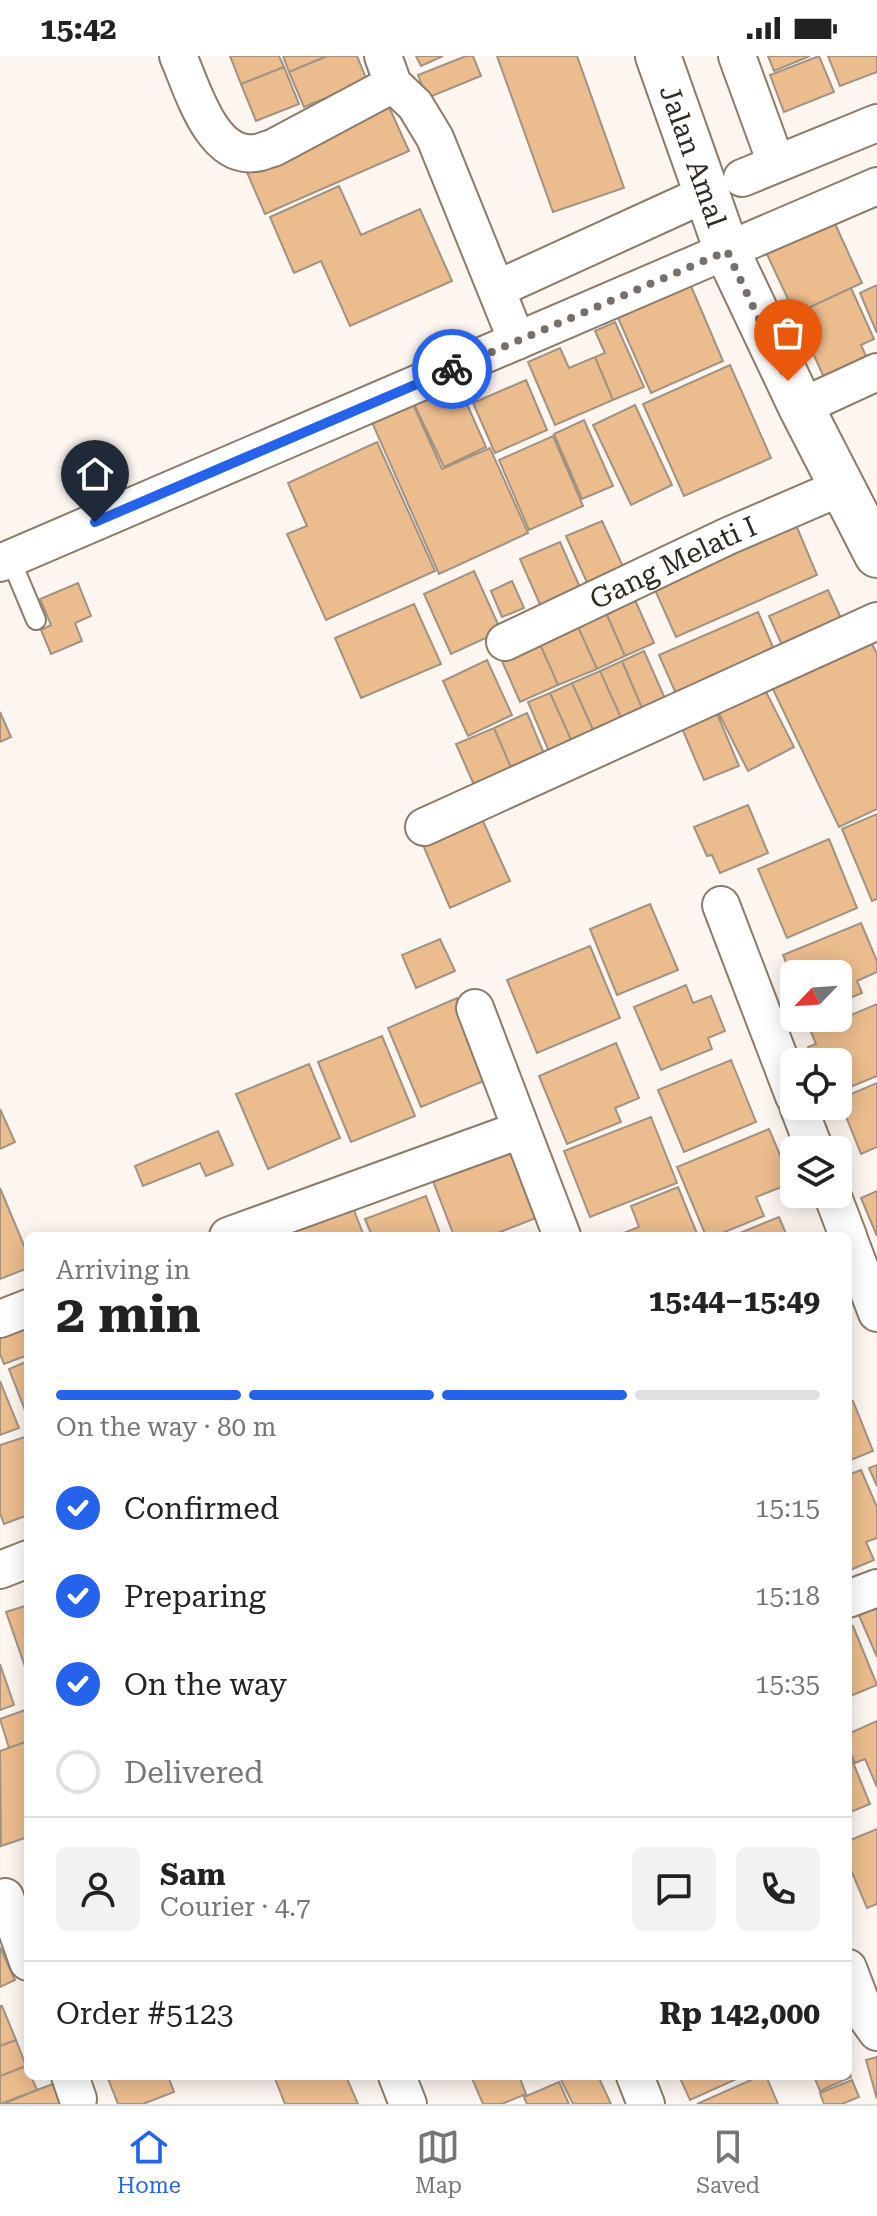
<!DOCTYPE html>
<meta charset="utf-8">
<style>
:root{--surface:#fff;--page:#f2f2f2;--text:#222;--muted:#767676;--line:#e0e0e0;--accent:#2563eb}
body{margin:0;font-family:"Roboto Serif",serif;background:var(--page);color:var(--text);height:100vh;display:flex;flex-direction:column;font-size:30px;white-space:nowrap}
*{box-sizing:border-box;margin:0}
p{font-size:26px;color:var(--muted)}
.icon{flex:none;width:44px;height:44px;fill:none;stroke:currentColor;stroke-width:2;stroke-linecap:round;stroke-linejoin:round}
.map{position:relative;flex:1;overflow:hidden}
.panel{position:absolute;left:24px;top:1176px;width:828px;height:848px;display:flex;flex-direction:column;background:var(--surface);border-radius:12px;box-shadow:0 4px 20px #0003}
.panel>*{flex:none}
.needle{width:52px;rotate:245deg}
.tools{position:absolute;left:780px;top:904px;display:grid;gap:16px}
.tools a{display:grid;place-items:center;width:72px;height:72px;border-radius:12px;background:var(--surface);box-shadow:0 4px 20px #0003;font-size:40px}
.pin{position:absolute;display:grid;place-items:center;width:68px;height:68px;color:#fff;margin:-82px -34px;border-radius:50% 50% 50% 0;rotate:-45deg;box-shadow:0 0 8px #0007}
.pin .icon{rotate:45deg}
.courier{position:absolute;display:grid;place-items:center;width:80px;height:80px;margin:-40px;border:6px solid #2563eb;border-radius:50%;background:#fff;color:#222;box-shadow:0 2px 10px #0007}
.summary em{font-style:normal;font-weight:700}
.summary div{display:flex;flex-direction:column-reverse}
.summary{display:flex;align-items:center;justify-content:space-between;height:136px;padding:0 32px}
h1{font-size:52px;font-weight:700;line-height:60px}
.bar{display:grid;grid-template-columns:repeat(4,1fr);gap:12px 8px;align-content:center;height:96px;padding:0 32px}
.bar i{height:10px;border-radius:6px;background:var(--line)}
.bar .current{background:var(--accent)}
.bar p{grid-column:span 4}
.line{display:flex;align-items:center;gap:20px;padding:0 32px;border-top:2px solid var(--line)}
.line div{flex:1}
.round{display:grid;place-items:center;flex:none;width:84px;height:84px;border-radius:12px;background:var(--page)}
ol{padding:0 32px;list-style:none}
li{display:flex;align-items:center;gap:24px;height:88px}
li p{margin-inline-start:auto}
li .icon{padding:8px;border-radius:50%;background:var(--accent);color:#fff;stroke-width:4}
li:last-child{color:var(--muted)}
li i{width:44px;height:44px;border:4px solid var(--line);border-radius:50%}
.status{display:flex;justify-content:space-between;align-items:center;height:56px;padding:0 40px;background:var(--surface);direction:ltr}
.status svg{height:22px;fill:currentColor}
.dock{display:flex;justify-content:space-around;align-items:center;height:112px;border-top:2px solid var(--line);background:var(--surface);font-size:22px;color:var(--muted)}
.dock a{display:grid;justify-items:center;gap:4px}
.dock .current{color:var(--accent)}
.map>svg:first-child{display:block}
</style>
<div class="status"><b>15:42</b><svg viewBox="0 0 49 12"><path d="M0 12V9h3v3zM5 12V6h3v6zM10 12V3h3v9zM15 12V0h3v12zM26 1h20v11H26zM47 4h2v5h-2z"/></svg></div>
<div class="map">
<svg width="877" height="2048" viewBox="0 0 877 2048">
<rect width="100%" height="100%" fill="#fdf5ef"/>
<path fill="#ebbc8e" stroke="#a29282" stroke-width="2" d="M230,0H279L284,11L241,28Z
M283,0H327L289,16Z
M327,0H357L367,25L304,51L289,16Z
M416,0H443L421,10Z
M466,0H473L481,20L427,42L418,19Z
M497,0H577L624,132L553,156Z
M768,0H810L774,15Z
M819,0L834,36L784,56L770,19Z
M828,0H877V16L840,30Z
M284,11L299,48L256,65L241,28Z
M389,51L409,95L265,158L246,114Z
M339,130L361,179L420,153L452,225L350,270L321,205L294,217L270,161Z
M832,161L862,227L795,258L764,192Z
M688,223L723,305L651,337L615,255Z
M877,229V277L860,237Z
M851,232L874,283L861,289L870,309L827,328L795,258Z
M615,266L644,331L613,344L595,301L605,297L595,275Z
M560,292L569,312L595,301L613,344L555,369L528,306Z
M730,309L771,402L684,440L643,348Z
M526,324L547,374L495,397L473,347Z
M458,328L486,391L444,411L414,348Z
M412,346L442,413L490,392L528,477L439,518L371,364Z
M635,349L672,429L631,449L593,369Z
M584,364L613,430L582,443L554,378Z
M553,380L583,450L529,474L499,404Z
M377,386L435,515L326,564L287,478L307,470L288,427Z
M793,462L817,519L676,581L651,525Z
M602,465L625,515L589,531L566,480Z
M560,486L582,536L542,553L520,503Z
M474,515L501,575L451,598L424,538Z
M512,525L524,552L502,561L491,535Z
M78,527L91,560L75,567L82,585L51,598L41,574L51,569L40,543Z
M828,534L846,573L787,600L769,560Z
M632,537L654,587L625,600L603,550Z
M414,548L441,608L361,642L335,582Z
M603,550L625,600L597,613L574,562Z
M758,556L775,596L677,640L659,599Z
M574,562L597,613L558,629L536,579Z
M536,579L558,629L520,646L498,596Z
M868,580L877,598V753L839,771L770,627Z
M644,595L667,647L644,657L622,605Z
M487,604L512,659L468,680L443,625Z
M622,605L644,657L623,666L600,615Z
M600,615L623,666L595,678L572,627Z
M572,627L595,678L573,688L550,637Z
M763,630L794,691L748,715L717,654Z
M550,637L573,688L550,698L528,646Z
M716,655L739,710L704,724L681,670Z
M0,656L11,681L0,686Z
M527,657L548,707L515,721L494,672Z
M494,672L515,721L478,738L456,688Z
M748,749L768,797L720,817L712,799L707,800L694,771Z
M877,758V843L872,845L842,773Z
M482,763L510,825L450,852L423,789Z
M829,783L857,852L787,882L758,813Z
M650,848L678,914L617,939L590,873Z
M861,867L877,905V916L857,925L862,937L838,947V918H794V926L783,899Z
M440,883L455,915L416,932L402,899Z
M590,890L620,962L537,997L507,924Z
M686,929L693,947L711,940L725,975L708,982L712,993L661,1014L634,951Z
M457,942L491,1022L421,1051L388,972Z
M877,948V1020L838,1036V1006H815L808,991L816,988L811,976Z
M382,980L415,1060L351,1086L318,1006Z
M616,987L639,1042L615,1052L621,1066L567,1088L539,1020Z
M731,1004L756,1066L684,1096L658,1034Z
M309,1008L340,1082L268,1113L236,1038Z
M877,1027V1091L861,1098L839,1043Z
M0,1053L15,1086L0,1093Z
M651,1061L677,1127L590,1161L564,1095Z
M769,1073L792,1127L756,1141L764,1160L715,1180H706L677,1111Z
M218,1075L233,1109L206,1120L200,1107L143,1130L135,1110Z
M505,1083L536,1162L500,1176L502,1180H454L428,1112Z
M678,1131L698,1180H616L639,1171L631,1150Z
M0,1132L28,1199V1212L0,1223Z
M877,1135V1180L861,1142Z
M426,1140L441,1180H372L365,1163Z
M352,1149L364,1180H297L294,1171Z
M779,1161L787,1180H735V1179Z
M28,1259V1299L4,1308L0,1298V1270Z
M28,1305V1362L9,1313Z
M0,1325L19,1372L0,1379Z
M853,1345L873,1395L848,1405V1347Z
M28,1380V1459L4,1468L0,1457V1389Z
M877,1409V1430L869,1412Z
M861,1414L877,1451V1482L866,1486L874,1504L848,1515V1419Z
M28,1549V1619L6,1556Z
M877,1549V1601L858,1557Z
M853,1570L877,1629L848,1641V1572Z
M0,1608L14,1649L0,1654Z
M28,1653V1685L9,1692L0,1663Z
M877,1665V1731L865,1703L855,1707L848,1691V1678Z
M28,1685V1781L1,1790L0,1695Z
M852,1704L870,1748L848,1757V1706Z
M877,1773V1848L867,1852L848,1807V1785Z
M0,1891L15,1924L0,1931Z
M0,1950H2L16,1984L0,1990Z
M16,1984L26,2010L0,2020V1990Z
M877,2001V2043L866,2004Z
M26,2010L28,2020H31L37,2034L0,2048V2020Z
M848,2014L851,2021L820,2035L814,2020H848Z
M107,2020H168L174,2036L143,2048H118Z
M274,2020H346L358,2048H285Z
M471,2020H519L526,2038L502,2048H483Z
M569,2020H598L611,2048H573L561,2024Z
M679,2020H743L690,2044Z
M760,2020H766L778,2048H697Z
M852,2024L859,2041L842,2048H824L820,2037Z
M559,2026L569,2048H527L524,2041Z
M53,2028L61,2048H3L37,2034Z"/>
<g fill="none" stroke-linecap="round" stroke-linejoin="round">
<g stroke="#8b7b6b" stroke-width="22">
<path id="lane" d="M10,502L36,564"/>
</g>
<g stroke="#8b7b6b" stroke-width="40">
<g id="street">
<path d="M178,0C192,31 211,103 255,97C261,97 267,93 273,92L393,28"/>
<path d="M383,0L393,28L415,49L435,82L517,285"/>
<path d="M737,0L776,107"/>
<path d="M742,122L877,67"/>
<path d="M497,233L705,138"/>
<path d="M801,351L877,316"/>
<path d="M0,507L877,130"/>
<path id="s1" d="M505,586L728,480L844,430"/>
<path d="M424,771L877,565"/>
<path d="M721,849L794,1040"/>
<path d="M475,952L562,1180"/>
<path d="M798,1050L815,1094"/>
<path d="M832,1138L848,1180"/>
<path d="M228,1180L520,1074"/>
<path d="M848,1181L877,1257"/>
<path d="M0,1263L28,1252"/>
<path d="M0,1514L28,1503"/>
<path d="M848,1543L877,1532"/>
<path d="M5,1841L28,1906"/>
<path d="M848,1912L867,1962L877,1976"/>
<path d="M70,2020L78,2043"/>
<path d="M397,2020L408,2048"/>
<path d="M635,2020L646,2048"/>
</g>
</g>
<g stroke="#8b7b6b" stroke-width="48">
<g id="secondary">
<path id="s2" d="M658,0L727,195L801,351L877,499"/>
</g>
</g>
<use href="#lane" stroke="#fff" stroke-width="18"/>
<use href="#street" stroke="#fff" stroke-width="36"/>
<use href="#secondary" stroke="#fff" stroke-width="44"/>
</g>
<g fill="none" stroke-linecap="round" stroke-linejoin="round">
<path stroke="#77706a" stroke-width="8" stroke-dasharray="0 14.4" d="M452,313L727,195L788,325"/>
<path stroke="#2563eb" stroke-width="10" d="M95,466L452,313"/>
</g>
<g text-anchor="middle" stroke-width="7" stroke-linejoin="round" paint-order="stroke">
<g font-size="28" fill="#2f2922" stroke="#fff">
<text dy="10" stroke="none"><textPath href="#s2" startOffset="106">Jalan Amal</textPath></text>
<text dy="10" stroke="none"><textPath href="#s1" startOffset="186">Gang Melati I</textPath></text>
</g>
</g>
</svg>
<div class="tools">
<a><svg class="needle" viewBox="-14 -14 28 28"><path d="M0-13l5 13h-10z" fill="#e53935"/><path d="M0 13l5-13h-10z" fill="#767676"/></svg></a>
<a><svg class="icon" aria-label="locate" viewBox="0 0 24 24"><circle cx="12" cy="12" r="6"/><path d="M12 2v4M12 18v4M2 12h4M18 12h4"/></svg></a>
<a><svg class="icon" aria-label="layers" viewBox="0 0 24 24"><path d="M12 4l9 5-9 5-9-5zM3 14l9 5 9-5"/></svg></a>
</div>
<div class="pin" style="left:788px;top:325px;background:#ea580c"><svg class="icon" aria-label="bag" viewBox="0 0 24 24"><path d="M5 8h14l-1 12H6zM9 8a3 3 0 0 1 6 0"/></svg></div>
<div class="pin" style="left:95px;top:466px;background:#1f2937"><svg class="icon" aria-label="home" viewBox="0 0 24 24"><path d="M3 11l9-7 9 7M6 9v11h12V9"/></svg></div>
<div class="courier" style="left:452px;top:313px"><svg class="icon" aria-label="bike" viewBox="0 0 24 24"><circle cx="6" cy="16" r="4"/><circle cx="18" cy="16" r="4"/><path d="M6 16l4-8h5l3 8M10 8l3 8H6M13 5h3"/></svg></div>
<section class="panel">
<div class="summary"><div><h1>2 min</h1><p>Arriving in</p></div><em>15:44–15:49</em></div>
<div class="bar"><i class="current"></i><i class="current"></i><i class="current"></i><i></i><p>On the way · 80 m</p></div>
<ol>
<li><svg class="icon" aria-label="check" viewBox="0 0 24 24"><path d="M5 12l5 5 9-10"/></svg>Confirmed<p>15:15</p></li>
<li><svg class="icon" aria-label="check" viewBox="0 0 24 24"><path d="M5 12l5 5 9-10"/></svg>Preparing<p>15:18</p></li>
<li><svg class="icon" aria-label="check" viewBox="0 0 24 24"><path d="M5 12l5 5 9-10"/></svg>On the way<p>15:35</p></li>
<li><i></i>Delivered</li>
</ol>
<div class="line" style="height:144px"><a class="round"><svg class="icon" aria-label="person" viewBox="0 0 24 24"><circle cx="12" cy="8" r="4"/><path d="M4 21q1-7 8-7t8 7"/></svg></a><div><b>Sam</b><p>Courier · 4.7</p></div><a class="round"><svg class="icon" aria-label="chat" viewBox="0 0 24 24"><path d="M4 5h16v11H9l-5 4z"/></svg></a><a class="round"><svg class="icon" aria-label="phone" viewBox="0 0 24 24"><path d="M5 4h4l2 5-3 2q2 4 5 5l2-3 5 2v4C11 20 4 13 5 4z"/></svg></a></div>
<div class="line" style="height:104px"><div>Order #5123</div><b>Rp 142,000</b></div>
</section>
</div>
<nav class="dock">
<a class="current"><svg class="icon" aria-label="home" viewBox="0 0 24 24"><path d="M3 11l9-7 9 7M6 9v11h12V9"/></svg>Home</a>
<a><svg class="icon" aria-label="map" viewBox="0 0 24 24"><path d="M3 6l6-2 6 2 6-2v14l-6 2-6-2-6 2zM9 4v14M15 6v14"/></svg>Map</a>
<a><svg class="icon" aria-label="saved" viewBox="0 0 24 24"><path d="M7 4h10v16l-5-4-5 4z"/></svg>Saved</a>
</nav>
